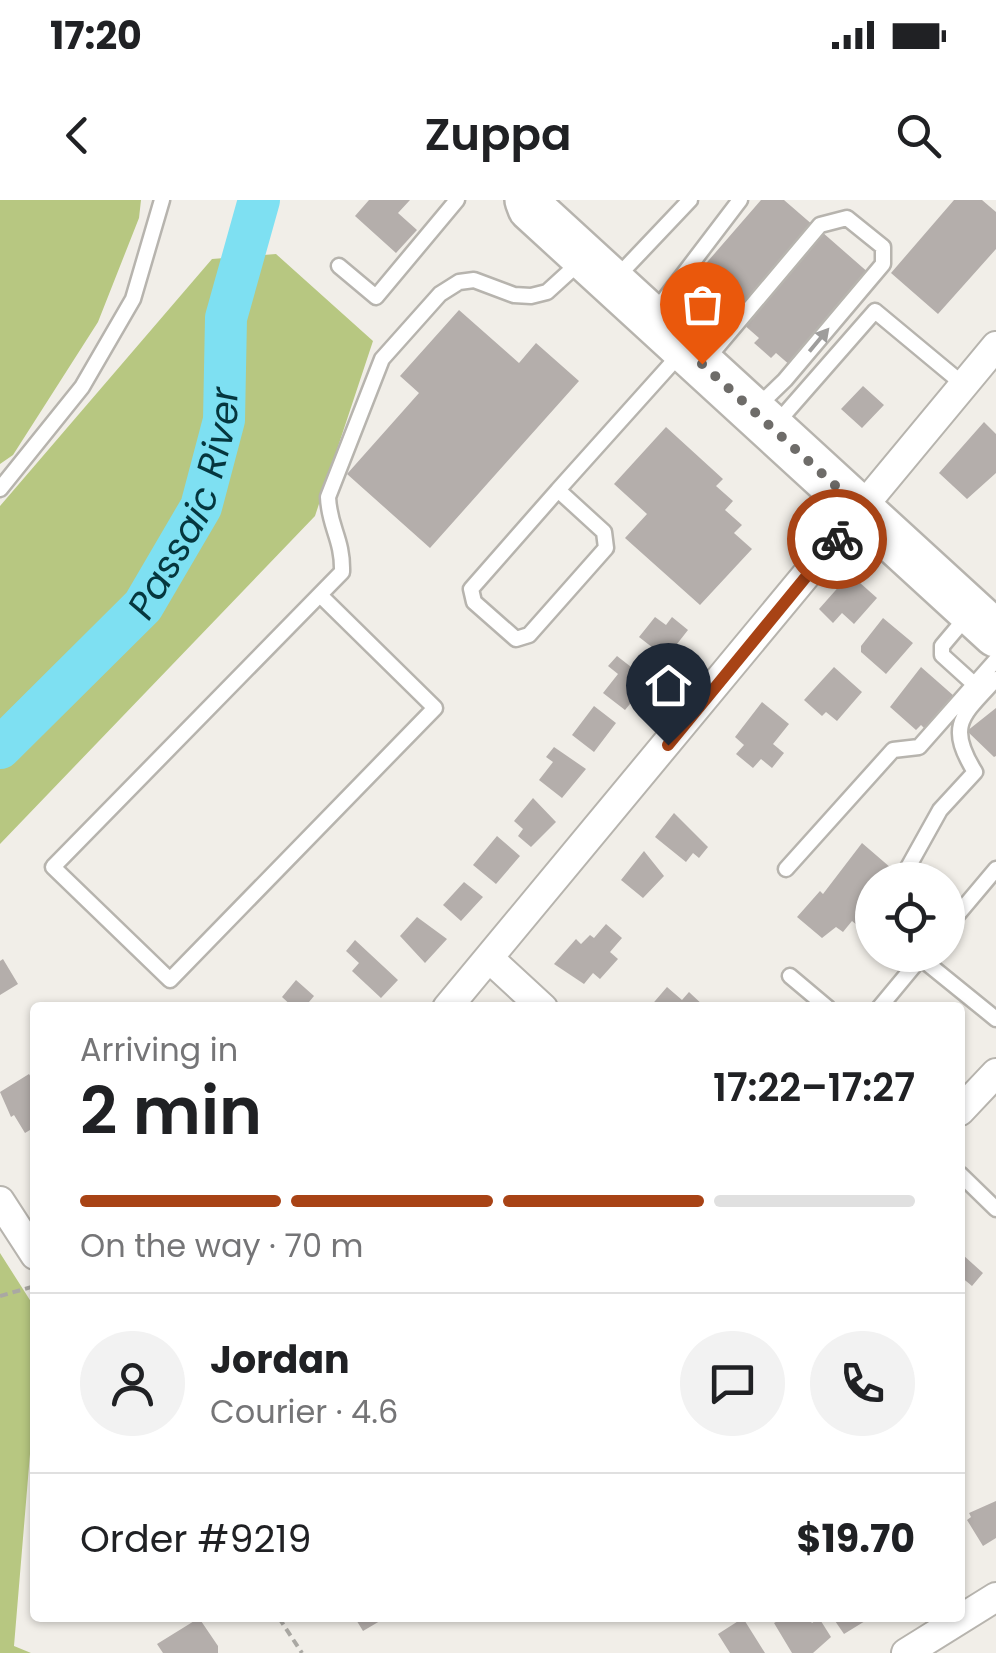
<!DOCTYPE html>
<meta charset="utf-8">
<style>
:root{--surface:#fff;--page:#f2f2f2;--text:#202124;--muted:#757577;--line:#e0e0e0;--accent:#a84315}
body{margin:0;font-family:Poppins,sans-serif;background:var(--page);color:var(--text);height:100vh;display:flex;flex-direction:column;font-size:38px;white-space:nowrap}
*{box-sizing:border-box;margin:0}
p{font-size:32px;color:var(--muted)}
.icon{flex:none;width:55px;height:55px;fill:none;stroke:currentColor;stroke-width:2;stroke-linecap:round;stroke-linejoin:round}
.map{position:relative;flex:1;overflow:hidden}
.drawer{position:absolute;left:30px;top:802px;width:935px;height:620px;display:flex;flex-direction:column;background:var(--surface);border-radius:10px;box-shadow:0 2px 8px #0004}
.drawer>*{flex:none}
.buttons{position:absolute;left:855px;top:662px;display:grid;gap:20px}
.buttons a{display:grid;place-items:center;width:110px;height:110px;border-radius:50%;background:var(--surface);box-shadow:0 2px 8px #0004;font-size:50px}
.pin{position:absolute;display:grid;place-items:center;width:85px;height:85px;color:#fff;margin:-102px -42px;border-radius:50% 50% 50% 0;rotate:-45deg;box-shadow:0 0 10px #0007}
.pin .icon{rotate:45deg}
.courier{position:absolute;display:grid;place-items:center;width:100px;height:100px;margin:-50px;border:8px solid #a84315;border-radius:50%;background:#fff;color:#222;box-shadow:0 2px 12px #0007}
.headline em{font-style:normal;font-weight:600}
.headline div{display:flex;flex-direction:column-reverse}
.headline{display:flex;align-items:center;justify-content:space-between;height:170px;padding:0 50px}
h1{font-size:65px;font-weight:600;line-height:75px}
.bar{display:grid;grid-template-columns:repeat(4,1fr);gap:15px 10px;align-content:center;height:120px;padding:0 50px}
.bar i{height:12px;border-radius:8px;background:var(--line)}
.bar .on{background:var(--accent)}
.bar p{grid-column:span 4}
.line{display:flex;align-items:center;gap:25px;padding:0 50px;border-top:2px solid var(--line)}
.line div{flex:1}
.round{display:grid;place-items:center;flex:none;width:105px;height:105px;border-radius:52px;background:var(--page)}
.status{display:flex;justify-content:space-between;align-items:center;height:70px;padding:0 50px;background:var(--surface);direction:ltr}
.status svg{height:28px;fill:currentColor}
header{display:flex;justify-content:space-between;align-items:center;height:130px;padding:0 50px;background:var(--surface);font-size:45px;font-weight:600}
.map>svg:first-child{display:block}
</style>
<div class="status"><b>17:20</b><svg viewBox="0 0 49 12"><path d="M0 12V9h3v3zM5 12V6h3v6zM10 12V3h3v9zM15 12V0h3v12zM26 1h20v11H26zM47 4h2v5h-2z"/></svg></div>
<header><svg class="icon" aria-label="back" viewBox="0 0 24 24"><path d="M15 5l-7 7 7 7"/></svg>Zuppa<svg class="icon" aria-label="search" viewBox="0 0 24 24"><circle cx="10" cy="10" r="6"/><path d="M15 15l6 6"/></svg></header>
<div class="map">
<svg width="996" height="1453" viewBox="0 0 996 1453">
<rect width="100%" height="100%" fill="#f1eee8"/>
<path fill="#b7c781" d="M0,0H141L139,18L98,122L13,255L0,264Z
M276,54L373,141L315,316L0,644V306L212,59Z
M0,1053L35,1108V1251L30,1254L14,1446L31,1453H0Z"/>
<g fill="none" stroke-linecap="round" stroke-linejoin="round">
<path stroke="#7ee0f2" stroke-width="42" id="s1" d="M0,548L143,406L201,307L224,220L226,118L259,0"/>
</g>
<path fill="#b4aeab" d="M369,0H410L398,13L417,30L396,53L355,16Z
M761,0H784L814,26L745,106L702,68Z
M954,0H982L996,12V49L938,114L891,73Z
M822,32L870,74L791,166L776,153L771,158L754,143L759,138L743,124Z
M459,110L519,163L536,143L579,181L430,348L347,274L419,193L400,176Z
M863,186L884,205L862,228L841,209Z
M984,222L996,234V273L967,299L939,273Z
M666,227L723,279L716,286L733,301L725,310L742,325L734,333L752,349L700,405L625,338L647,314L614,284Z
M850,374L877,398L854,424L842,413L833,423L819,409Z
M655,417L666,425L672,417L688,430L666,458L639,437Z
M883,418L913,443L886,474L861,452V446Z
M617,456L649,481L625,510L603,493L618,474L608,466Z
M834,467L862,492L837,521L826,512L822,516L804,500Z
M921,467L954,496L925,529L921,525L916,530L890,507Z
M762,502L789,524L773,544L784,553L772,568L761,559L753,568L736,554L744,545L735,537Z
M594,506L616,523L594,552L572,535Z
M996,508V556L994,557L967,531Z
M554,547L586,569L562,598L539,580L553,562L546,557Z
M533,598L556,622L531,647L518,636L523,629L514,621Z
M674,613L708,647L699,658L693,653L686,662L655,637Z
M497,636L520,656L496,684L473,665Z
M862,643L891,668L883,677L886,680H872V691L866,698L870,702L862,711L866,715L858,726L852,721L843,732L836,727L822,738L797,717L820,691L823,694Z
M644,651L664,676L643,698L621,680Z
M464,682L483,697L461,721L443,705Z
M417,717L447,739L425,763L400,736Z
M606,724L622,738L610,752L618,759L600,779L593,773L584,784L554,764L576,739L581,744L590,735L594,738Z
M355,740L398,780L381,798L352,771L359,763L346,751Z
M3,759L18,784L0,795V761Z
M296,780L314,796L304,808H294L282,797Z
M667,787L682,800L689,792L706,808H649Z
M29,874L35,884V927L25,933L14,915L11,917L0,892Z
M963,1055L983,1073L972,1086L960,1076Z
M996,1301V1338L983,1346L967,1320L971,1317L969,1313Z
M199,1418L218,1446V1453H163L157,1444Z
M355,1418H385L363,1431Z
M743,1418L765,1453H730L718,1434Z
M783,1418H808L812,1423L819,1418L831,1437L813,1453H792L774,1423Z
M833,1418H870L844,1434Z"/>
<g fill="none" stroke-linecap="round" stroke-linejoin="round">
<g stroke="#b7b4ae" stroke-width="19">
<path id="lane" d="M339,66L376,97L457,0
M616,78L690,0
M654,113L740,0
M707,159L820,25L847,18L883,47V64L785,180L757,207
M776,224L875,111L964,185
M0,289L82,187L133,99L162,0
M558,290L471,389L474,402L516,439L529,435L606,348L604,332L558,290L681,153
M320,395L435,508L170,780L53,667L342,372C343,339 329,327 328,297L382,159L440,94L459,82L474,80L514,95L531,96L547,92L581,61
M969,414L942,446V455L974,484
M786,669L893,550L919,547L996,460
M901,680L940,610L975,572C946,525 962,516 996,479
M948,726L996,669
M917,755L996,819
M790,776L828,808
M879,808L923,755
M960,974L996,1009"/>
</g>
<g stroke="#b7b4ae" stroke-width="32">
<path id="street" d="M491,760L543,808
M447,808L996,146
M960,911L996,873
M0,1001L35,1055
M906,1453L996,1397"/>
</g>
<g stroke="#b7b4ae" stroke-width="50">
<path id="primary" d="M528,0L531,8L996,434"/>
</g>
<path stroke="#aaa8a3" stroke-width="4" stroke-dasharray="8 5" stroke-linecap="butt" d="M0,1096L35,1086
M279,1418L302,1453"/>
<use href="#lane" stroke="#fff" stroke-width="14"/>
<use href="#street" stroke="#fff" stroke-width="28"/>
<use href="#primary" stroke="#fff" stroke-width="45"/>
</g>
<defs><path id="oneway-solid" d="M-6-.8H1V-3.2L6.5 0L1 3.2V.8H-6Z" transform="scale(2.5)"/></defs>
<use fill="#9e9d9c" href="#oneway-solid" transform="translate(819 140) rotate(-50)"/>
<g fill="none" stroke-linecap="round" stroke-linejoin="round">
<path stroke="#6e6c69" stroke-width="10" stroke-dasharray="0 18" d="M702,164L862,310L837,339"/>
<path stroke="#a84315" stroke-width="12" d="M668,545L837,339"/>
</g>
<g text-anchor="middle" stroke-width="8" stroke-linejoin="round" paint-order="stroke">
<g font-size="38" font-style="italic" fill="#05363e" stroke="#f1eee8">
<text dy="13" stroke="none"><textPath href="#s1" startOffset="315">Passaic River</textPath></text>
</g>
</g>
</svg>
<div class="buttons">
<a><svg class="icon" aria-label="locate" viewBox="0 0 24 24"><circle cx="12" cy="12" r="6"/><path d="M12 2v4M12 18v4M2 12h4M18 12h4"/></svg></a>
</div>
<div class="pin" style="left:702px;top:164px;background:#ea580c"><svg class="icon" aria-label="bag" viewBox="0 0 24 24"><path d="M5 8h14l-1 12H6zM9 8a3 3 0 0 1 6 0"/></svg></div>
<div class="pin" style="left:668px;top:545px;background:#1f2937"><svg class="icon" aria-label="home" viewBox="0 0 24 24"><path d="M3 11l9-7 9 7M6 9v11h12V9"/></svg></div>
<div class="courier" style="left:837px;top:339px"><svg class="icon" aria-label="bike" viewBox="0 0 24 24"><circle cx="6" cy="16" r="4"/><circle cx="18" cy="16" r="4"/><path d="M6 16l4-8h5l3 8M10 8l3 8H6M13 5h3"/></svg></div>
<section class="drawer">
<div class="headline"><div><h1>2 min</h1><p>Arriving in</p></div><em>17:22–17:27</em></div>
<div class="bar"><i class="on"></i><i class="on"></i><i class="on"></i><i></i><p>On the way · 70 m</p></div>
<div class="line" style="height:180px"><a class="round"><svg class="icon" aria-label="person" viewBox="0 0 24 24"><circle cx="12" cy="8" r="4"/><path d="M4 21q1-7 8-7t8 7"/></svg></a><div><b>Jordan</b><p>Courier · 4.6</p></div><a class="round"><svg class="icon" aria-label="chat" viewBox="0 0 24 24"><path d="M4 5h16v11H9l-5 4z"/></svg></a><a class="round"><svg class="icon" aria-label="phone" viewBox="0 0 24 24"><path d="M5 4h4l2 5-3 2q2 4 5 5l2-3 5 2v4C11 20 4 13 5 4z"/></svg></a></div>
<div class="line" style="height:130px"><div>Order #9219</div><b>$19.70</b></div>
</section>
</div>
